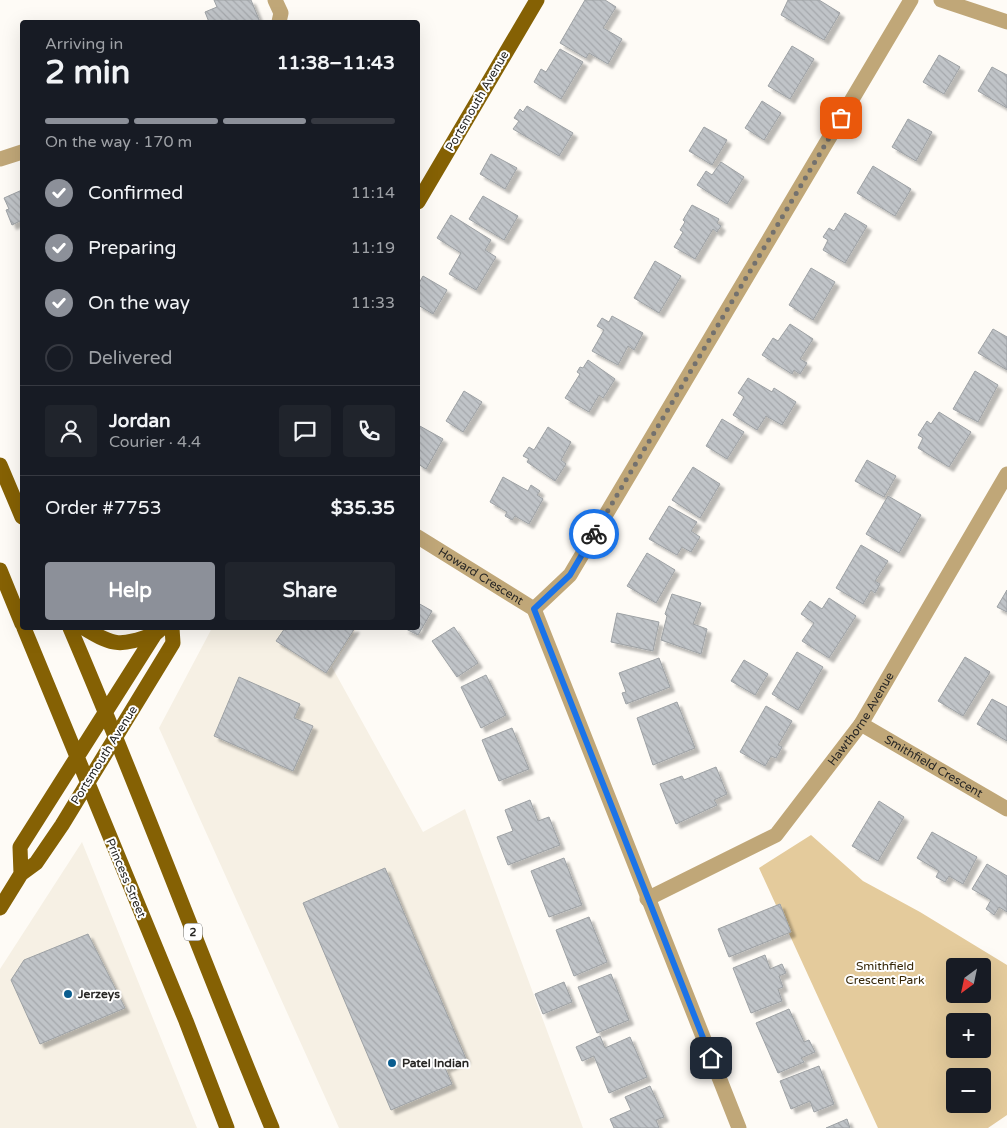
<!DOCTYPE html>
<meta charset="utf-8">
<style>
:root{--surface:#171b24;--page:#20242c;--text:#f1f3f6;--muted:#9ea1a6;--line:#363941;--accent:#8c9099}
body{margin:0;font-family:"Varela Round",sans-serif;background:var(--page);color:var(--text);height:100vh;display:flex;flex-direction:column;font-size:19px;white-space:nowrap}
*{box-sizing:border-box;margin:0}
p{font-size:16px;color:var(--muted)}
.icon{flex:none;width:28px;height:28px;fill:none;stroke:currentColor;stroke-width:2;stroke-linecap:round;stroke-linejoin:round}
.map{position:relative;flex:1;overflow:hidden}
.details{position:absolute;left:20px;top:20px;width:400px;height:610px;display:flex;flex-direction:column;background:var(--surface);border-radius:5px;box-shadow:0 5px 20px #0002}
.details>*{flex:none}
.needle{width:32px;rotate:213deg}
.tools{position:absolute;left:946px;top:958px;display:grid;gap:10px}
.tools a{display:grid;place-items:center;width:45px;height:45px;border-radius:5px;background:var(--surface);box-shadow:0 5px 20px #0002;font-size:25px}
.pin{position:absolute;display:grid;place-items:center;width:42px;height:42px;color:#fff;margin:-21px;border-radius:10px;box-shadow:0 2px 8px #0006}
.courier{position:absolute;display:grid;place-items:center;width:50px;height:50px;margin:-25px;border:4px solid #1a73e8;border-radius:50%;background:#fff;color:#222;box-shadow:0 1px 6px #0007}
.head em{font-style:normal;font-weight:700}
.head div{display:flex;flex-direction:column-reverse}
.head{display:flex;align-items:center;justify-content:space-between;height:85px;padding:0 25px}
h1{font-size:32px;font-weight:700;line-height:38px}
.bar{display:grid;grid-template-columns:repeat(4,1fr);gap:8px 5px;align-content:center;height:60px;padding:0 25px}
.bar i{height:6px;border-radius:4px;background:var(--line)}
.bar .active{background:var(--accent)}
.bar p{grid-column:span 4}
.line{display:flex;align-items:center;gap:12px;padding:0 25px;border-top:1px solid var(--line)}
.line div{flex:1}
.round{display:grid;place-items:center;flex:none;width:52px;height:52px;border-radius:5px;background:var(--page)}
ol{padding:0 25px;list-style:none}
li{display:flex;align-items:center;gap:15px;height:55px}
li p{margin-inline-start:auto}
li .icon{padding:5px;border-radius:50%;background:var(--accent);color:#fff;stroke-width:4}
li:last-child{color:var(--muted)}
li i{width:28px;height:28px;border:2px solid var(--line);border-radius:50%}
.cta{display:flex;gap:10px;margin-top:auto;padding:10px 25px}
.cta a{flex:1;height:58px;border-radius:5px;background:var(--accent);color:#fff;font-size:20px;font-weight:700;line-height:58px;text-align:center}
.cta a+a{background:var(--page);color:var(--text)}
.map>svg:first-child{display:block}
</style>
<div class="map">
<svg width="1007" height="1128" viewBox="0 0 1007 1128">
<defs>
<pattern id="building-back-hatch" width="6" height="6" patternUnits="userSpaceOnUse" patternTransform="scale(1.25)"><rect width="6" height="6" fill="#c0c4c8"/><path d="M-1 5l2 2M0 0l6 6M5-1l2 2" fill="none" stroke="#a5a8ac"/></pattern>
<filter id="shadow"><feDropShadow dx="4.5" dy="4.5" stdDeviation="1" flood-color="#0004"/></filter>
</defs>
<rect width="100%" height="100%" fill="#fefbf6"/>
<path fill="#f6f0e4" d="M212,628H357L332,667L423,832L465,809L583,1128H339L159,728Z
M82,842L197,1128H0V969Z"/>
<path fill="#e4cb9c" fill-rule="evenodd" d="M811,835L863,881L920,912L1007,965V1115L988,1128H878L759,868ZM955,966H982V994H955ZM955,1021H982V1049H955ZM955,1076H982V1104H955Z"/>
<path fill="url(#building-back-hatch)" stroke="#9da1a4" filter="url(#shadow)" d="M214,0H251L260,22H209L205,12L217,7Z
M585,0H605L616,7L603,28L622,39L608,64L589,53L586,58L560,43Z
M788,0H819L840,13L824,40L781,15Z
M792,46L814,59L790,99L768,86Z
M560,49L583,62L561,99L534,82L541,69L546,72Z
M939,55L960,67L944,94L923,82Z
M992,67L1007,75V108L978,91Z
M762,101L781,113L764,140L745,128Z
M527,106L573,133L559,156L513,129L519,121L514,118L520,109L523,112Z
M908,119L932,132L916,161L892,147Z
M704,127L727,140L712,165L689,151Z
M491,154L517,168L505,189L480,174Z
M721,162L744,177L727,204L697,185L706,171L712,175Z
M873,166L911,189L895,216L857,193Z
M22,190V220L12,225L6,210L9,209L4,198Z
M483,196L518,216L504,240L469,219Z
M692,205L719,219L717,223L721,226L717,232L713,229L695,259L674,247L683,232L680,230L685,222L683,220Z
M845,213L867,226L845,263L823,250L828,240L823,237L829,228L834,231Z
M451,215L491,240L485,250L496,257L476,290L449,274L461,253L437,238Z
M655,261L681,276L659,313L634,298Z
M811,268L835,282L813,320L789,305Z
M423,276L447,290L433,314L418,305V285Z
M612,316L643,333L634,350L628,346L618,365L592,351L604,330L597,326L602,318L609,322Z
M790,324L813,339L800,359L807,363L800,374L794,370L792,374L762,355L773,338L778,341Z
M993,329L1007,337V370L978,353Z
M588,360L615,379L603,398L599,395L589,412L565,398L580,374L577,372L580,367L583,368Z
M975,371L998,385L978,422L953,409Z
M748,378L772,392L774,388L796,402L782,425L766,416L757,430L733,415L744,397L738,393Z
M464,391L482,402L463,432L446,421Z
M939,412L971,432L949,467L918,448L923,438L918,435L927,421L931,424Z
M722,419L744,432L727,459L706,446Z
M418,425L443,439L426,469L418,464Z
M548,427L571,442L561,460L566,464L555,481L527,462L529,459L523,456L529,447L534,450Z
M867,460L896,476L884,497L855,481Z
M693,467L720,484L700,518L672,500Z
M503,477L528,491L531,485L540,491L537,495L543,499L529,524L515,516L512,520L505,516L507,512L490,502Z
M888,496L921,515L899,553L866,534Z
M669,506L697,522L691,531L700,537L691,552L682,547L677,555L649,539Z
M861,545L888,561L875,581L880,584L875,593L871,590L863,604L836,588Z
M647,553L675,570L656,603L627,586Z
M1007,590V612L997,607Z
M672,594L701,603L693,624L707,629L701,654L661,640L667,616L665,614Z
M829,598L856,616L829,658L802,641L814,623L801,614L810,601L822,609Z
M418,603L432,611L418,635L404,628H418Z
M617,613L659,622L653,651L611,642Z
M454,627L478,663L457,677L432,641Z
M285,628H355L326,673L276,641Z
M797,652L823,667L798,710L772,694Z
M965,657L990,672L963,716L938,701Z
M659,658L670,687L626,704L622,693L626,692L619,673Z
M744,660L768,674L755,695L731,681Z
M486,675L506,715L481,728L461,687Z
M239,677L300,704L294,718L313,726L293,771L214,736Z
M992,699L1007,707V741L977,724Z
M677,702L695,748L653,765L637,718Z
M766,706L792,721L778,745L782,747L776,758L771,756L765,766L740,752Z
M512,728L529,769L499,781L482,740Z
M716,767L727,794L714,800L717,805L676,824L660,784L682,776L684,780Z
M530,800L538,821L549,817L560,845L508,865L497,837L513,831L505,810Z
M879,801L904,817L878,861L852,846Z
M932,832L977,857L963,884L949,876L945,882L936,877L939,871L917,858Z
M564,858L582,905L549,917L531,871Z
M987,864L1007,876V912L999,907L994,915L989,911L986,909L991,900L972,889Z
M385,868L466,1059L445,1068L452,1084L391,1110L303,903Z
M780,904L791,932L729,957L718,929Z
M589,917L607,962L574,976L556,930Z
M88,934L125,1008L40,1044L11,980L24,960Z
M765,955L770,969L782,964L786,973L779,976L783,987L778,989L782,1001L751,1013L733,968Z
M611,974L629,1020L597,1033L578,987Z
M564,982L572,1002L543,1014L535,994Z
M789,1009L804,1042L809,1040L815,1052L801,1058L804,1062L778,1073L756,1023Z
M600,1036L605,1048L630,1037L647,1077L609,1093L594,1056L582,1061L576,1047Z
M819,1066L834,1104L814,1112L810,1101L791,1109L780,1081Z
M650,1086L664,1117L656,1120L659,1128H614L610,1119L631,1110L625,1097Z
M847,1119L850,1128H826Z"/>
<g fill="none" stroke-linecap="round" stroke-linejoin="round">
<g stroke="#c0a778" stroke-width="15">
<path d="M275,0L281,13L279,22"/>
<path d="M941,0L1007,22"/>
<path d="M0,159L22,152"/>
<path id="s1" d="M418,537L534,609L739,1128"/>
<path d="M534,609L570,575L911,0"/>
<path id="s2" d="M861,724L1007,809"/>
<path id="s3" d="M647,899L776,835L861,724L1007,474"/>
</g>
<path stroke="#856104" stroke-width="15" d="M418,202L537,0
M0,465L22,517
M0,570L22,624
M24,628L186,1021L227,1128
M70,628C141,793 203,962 272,1128
M84,628C115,647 120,646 155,634
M21,874L20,847L155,634L162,628
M0,908L21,874L36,863L62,825L173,643L172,628"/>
</g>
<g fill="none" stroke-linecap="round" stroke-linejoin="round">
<path stroke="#73716e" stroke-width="5" stroke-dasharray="0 9" d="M594,534L841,118"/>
<path stroke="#1a73e8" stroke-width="6" d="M594,534L570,575L534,609L711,1058"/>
</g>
<g fill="#0a5d8f" stroke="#fff" stroke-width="2">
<circle cx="68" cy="994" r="5"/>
<circle cx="392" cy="1063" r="5"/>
</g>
<g text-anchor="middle" stroke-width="4" stroke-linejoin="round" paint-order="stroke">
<rect fill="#fff" stroke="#686866" stroke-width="1" x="184" y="923.5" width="18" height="17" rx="4"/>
<g font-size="11" font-weight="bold" fill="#282725">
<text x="193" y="936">2</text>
</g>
<g font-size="12" fill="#282725" stroke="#fff">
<text transform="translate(477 101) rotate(-60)" y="4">Portsmouth Avenue</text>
<text dy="4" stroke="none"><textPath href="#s1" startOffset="74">Howard Crescent</textPath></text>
<text dy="4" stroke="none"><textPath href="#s3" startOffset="288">Hawthorne Avenue</textPath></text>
<text transform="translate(104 755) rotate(-58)" y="4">Portsmouth Avenue</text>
<text dy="4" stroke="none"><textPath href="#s2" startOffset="84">Smithfield Crescent</textPath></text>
<text transform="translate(126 878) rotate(67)" y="4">Princess Street</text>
</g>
<g font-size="12" fill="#352607" stroke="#fff">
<text x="885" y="970">Smithfield<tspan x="885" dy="14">Crescent Park</tspan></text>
</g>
<g font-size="12" font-weight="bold" fill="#282725" stroke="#fff" text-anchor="start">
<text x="78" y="998">Jerzeys</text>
<text x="402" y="1067">Patel Indian</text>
</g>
</g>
</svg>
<div class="tools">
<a><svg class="needle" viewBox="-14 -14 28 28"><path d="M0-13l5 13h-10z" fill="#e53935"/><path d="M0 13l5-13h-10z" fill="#9ea1a6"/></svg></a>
<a>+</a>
<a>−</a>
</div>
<div class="pin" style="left:841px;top:118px;background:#ea580c"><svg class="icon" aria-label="bag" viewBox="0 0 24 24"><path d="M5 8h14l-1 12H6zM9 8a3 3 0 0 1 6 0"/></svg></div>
<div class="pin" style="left:711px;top:1058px;background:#1f2937"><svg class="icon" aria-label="home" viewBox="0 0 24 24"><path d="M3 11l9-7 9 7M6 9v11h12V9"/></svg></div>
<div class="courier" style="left:594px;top:534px"><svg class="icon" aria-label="bike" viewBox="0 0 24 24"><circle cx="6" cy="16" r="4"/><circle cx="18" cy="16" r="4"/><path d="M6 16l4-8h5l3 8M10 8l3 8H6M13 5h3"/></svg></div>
<section class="details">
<div class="head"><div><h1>2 min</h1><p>Arriving in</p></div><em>11:38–11:43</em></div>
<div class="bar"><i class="active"></i><i class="active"></i><i class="active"></i><i></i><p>On the way · 170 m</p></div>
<ol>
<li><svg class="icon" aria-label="check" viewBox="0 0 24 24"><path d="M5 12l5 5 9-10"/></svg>Confirmed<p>11:14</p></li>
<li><svg class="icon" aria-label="check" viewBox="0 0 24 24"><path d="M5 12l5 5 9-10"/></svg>Preparing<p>11:19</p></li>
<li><svg class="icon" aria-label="check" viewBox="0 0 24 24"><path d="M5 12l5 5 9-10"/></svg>On the way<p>11:33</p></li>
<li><i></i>Delivered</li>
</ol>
<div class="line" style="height:90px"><a class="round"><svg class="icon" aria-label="person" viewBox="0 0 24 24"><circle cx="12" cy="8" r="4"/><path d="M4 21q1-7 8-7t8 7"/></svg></a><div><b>Jordan</b><p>Courier · 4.4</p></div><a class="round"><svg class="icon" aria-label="chat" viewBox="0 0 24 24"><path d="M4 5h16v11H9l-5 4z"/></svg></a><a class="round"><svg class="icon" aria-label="phone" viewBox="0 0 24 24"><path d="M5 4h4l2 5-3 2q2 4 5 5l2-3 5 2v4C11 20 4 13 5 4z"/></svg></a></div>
<div class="line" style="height:65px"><div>Order #7753</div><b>$35.35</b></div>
<div class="cta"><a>Help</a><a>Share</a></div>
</section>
</div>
